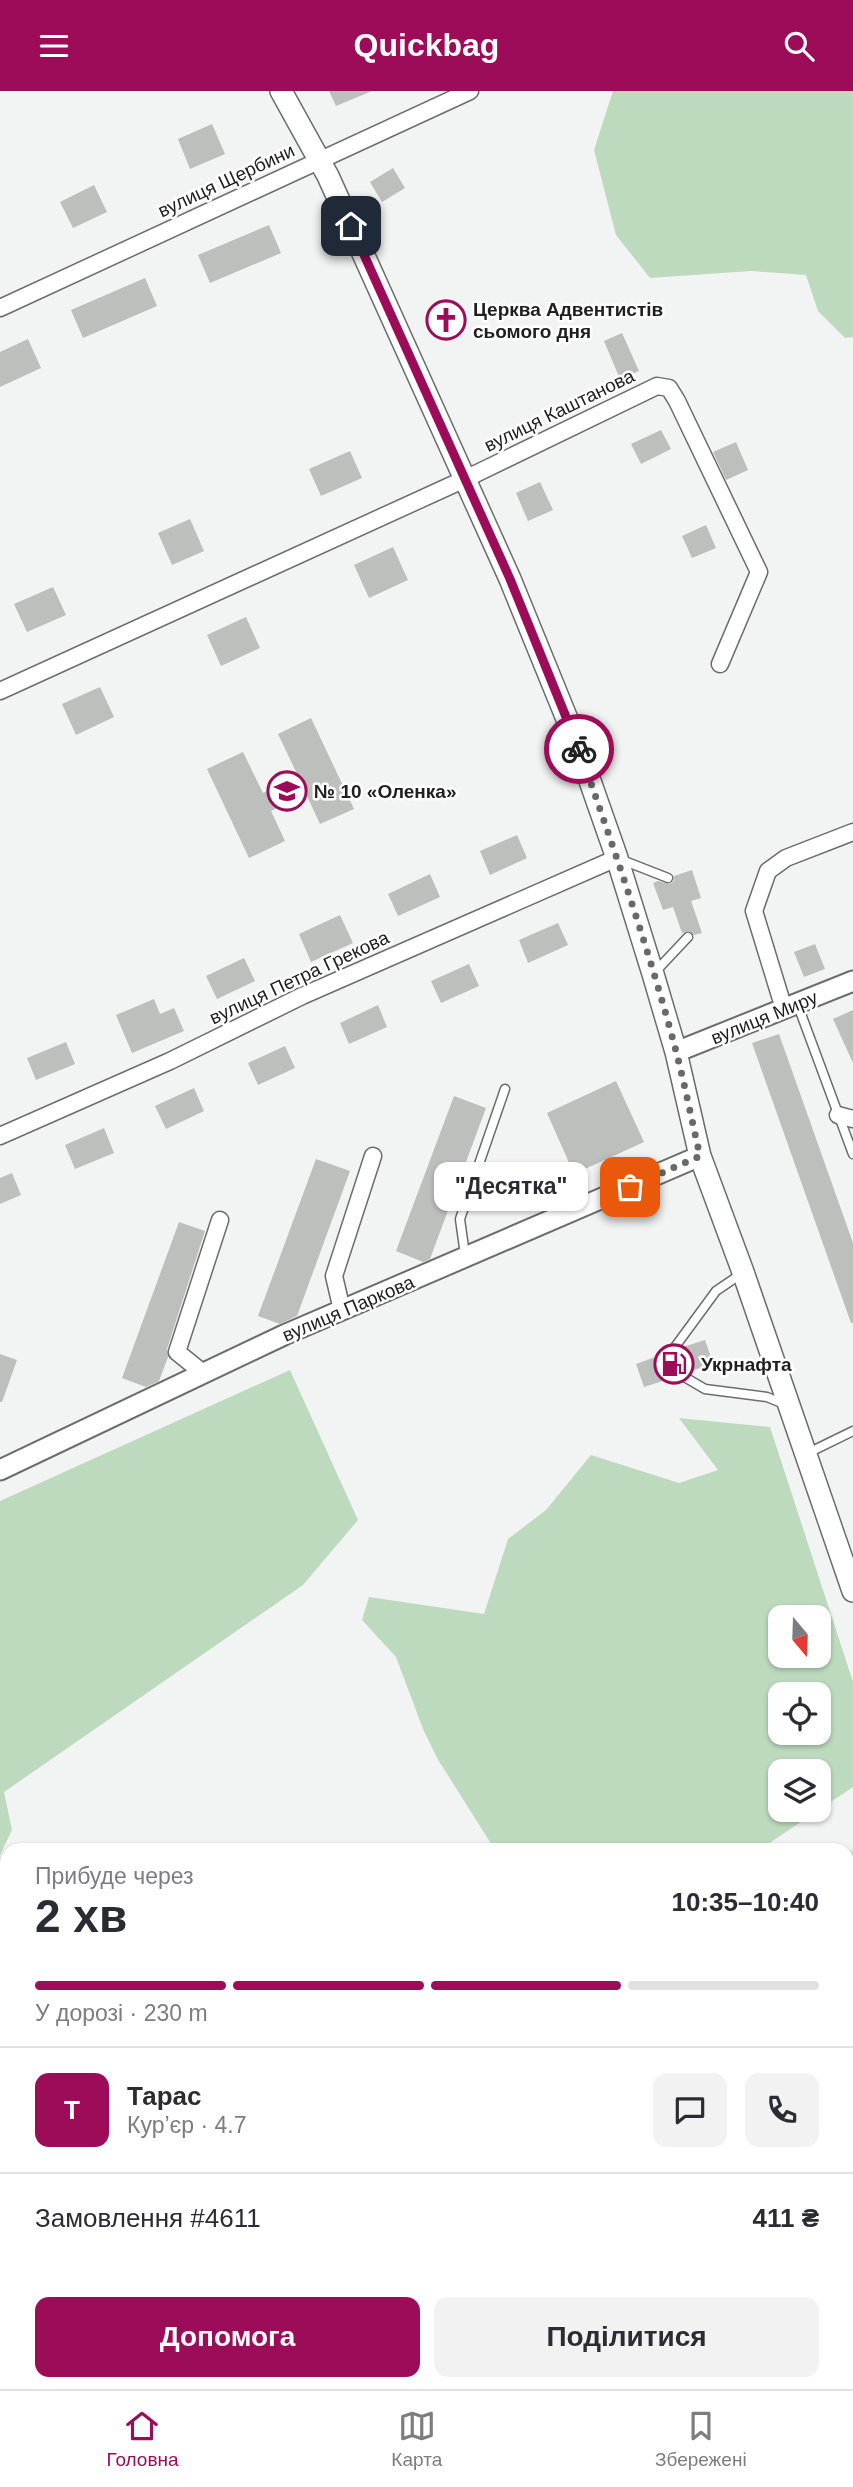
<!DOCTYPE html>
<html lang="uk">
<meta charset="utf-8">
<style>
:root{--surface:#fff;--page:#f2f2f3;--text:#2b2b33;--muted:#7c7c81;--line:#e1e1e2;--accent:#9c0c59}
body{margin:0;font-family:Helvetica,sans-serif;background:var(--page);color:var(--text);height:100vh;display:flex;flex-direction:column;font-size:26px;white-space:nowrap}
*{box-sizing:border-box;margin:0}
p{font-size:23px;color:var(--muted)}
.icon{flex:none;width:38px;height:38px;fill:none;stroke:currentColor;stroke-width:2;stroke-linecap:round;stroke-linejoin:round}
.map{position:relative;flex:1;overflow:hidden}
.side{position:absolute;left:0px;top:1752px;width:854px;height:548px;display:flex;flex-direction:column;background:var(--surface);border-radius:21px 21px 0 0;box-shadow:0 2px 5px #0004}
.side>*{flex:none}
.needle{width:46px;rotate:161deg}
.fabs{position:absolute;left:768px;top:1514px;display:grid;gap:14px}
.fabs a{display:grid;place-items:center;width:63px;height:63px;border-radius:14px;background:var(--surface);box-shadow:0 2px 5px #0004;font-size:35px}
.pin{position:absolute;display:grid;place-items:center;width:60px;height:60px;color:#fff;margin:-30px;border-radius:14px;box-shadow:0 4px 10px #0006}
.courier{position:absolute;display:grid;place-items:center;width:70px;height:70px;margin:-35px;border:5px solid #9c0c59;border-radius:50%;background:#fff;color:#222;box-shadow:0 2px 9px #0007}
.bubble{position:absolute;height:49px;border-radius:14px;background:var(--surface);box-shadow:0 2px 5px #0004;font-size:23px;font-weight:700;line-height:49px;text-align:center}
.summary em{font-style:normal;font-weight:700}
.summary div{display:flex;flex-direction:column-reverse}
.summary{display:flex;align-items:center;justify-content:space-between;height:119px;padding:0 35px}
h1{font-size:46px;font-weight:700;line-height:52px}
.bar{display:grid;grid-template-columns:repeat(4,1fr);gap:10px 7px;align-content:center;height:84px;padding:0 35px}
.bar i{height:9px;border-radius:5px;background:var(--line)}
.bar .on{background:var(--accent)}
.bar p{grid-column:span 4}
.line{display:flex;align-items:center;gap:18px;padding:0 35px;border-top:2px solid var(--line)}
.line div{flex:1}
.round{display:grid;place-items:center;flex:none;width:74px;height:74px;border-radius:14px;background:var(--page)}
.button{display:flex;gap:14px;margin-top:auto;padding:14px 35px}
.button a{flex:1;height:80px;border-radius:14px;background:var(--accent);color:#fff;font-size:28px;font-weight:700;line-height:80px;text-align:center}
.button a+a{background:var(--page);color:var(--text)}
header{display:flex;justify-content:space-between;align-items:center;height:91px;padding:0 35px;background:var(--accent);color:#fff;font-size:32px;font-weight:700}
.menu{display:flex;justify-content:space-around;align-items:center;height:98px;border-top:2px solid var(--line);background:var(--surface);font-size:19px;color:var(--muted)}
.menu a{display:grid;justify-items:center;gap:4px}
.menu .on{color:var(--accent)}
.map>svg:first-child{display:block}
</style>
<header><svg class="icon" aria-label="menu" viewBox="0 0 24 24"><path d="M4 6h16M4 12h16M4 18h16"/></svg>Quickbag<svg class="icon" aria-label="search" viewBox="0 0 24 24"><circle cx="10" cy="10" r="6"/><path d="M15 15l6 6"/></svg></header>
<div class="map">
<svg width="853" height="2298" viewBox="0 0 853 2298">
<rect width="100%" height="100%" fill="#f1f4f2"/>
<path fill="#e3ece3" d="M853,1757V2298H824L820,2293L847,2292V1762Z"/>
<path fill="#bddabf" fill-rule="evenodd" d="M613,0H853V246L845,247L818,220L806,184L751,180L650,187L616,144L594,59Z
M290,1279L358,1429L303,1494L4,1701L12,1739L0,1764V1410Z
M679,1327L770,1336L853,1591V1696L759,1759H495L437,1667L423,1638L396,1566L362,1529L369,1506L484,1523L508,1448L546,1419L591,1364L679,1392L718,1379ZM819,1526V1564H780V1526ZM819,1603V1642H780V1603ZM780,1680H819V1718H780Z
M853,1781V1888L847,1893V1785Z
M0,1820L7,1825V2292H183L187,2298H0Z"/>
<path fill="#bcbfbc" d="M329,0H372L336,15Z
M212,33L225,63L190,78L178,48Z
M393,77L405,97L382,111L370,91Z
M94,94L107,121L73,137L60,111Z
M269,134L281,162L210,192L198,164Z
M145,187L157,215L83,247L71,219Z
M622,242L639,280L620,288L604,250Z
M28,248L41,277L0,296V261Z
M661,339L671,358L641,373L631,353Z
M736,351L748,379L726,389L713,361Z
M350,360L362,387L321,405L309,378Z
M540,391L553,419L528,430L516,402Z
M190,428L204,460L172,474L158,442Z
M706,434L716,457L692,467L682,445Z
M393,456L408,489L369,507L354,474Z
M53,496L66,524L27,541L14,513Z
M246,526L260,557L221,575L207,544Z
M100,596L114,626L76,644L62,613Z
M311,627L354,718L320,733L306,703L271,720L285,750L249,767L207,678L243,661L263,702L298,685L278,643Z
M517,744L527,767L490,784L480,760Z
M692,779L701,807L691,810L702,842L694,844L689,840L682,842L673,816L663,819L653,792L658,790L670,793L674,790V785Z
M430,783L440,806L398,825L388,803Z
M340,824L353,852L311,871L299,843Z
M558,832L568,854L528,872L519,849Z
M815,853L825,878L804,886L794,861Z
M244,867L255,890L217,908L206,885Z
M469,873L479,895L441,912L431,890Z
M154,908L160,923L174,917L184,940L132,962L116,924Z
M378,914L387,936L349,953L340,932Z
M853,919V972L833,928Z
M779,943L853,1152V1232H851L752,952Z
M66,951L75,973L36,989L27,967Z
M285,955L295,977L258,994L248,972Z
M616,990L644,1051L574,1083L547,1022Z
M194,997L204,1020L166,1038L155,1015Z
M454,1005L486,1017L430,1168L423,1171L396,1160Z
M104,1037L114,1062L75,1078L65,1054Z
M316,1068L350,1080L297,1225L280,1233L258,1225Z
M12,1082L21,1104L0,1113V1087Z
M179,1131L205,1140L167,1258L168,1266L159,1290L146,1296L122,1287Z
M705,1249L713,1272L689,1281L678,1278L675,1286L644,1296L636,1273L666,1262L669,1266H674L683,1256Z
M0,1263L17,1269L2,1311H0Z"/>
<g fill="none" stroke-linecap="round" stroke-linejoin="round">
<g stroke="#6b6d6b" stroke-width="11">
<path id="service" d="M622,769L668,787
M655,881L688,846
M797,912L853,1063
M465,1164L460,1128L505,998
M672,1260L716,1200L741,1183
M681,1284L705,1298L767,1306L784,1313
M806,1363L853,1340"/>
</g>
<g stroke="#6b6d6b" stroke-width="19">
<path id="minor" d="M0,217L470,0
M0,600L465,388L657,295L669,297L677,310L759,481L720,573
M784,918L754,820L768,780L786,767L853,741
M838,1024L853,1028
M0,1045L170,970L302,905L617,767
M342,1219L334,1185L373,1065
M203,1282L177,1261L220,1129"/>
</g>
<g stroke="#6b6d6b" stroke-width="23">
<path id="tertiary" d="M676,961L853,890
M0,1379L284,1244L700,1065"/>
</g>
<g stroke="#6b6d6b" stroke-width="24">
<path id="secondary" d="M281,0L328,85L510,488L576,650L617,767L653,883L676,961L700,1065L743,1181L853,1500"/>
</g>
<use href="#service" stroke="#fff" stroke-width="8"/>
<use href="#minor" stroke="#fff" stroke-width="16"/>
<use href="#tertiary" stroke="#fff" stroke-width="19"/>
<use href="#secondary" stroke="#fff" stroke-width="21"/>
</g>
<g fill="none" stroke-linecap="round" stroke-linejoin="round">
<path stroke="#686a68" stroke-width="7" stroke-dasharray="0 12.6" d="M579,658C614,758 649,858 676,960C685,995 692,1030 700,1065L630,1096"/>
<path stroke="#9c0c59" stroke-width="9" d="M351,135L510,488L579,658"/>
</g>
<defs>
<g id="church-ring" transform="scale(2.0125)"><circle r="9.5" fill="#fff" stroke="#9c0c59" stroke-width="1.5"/><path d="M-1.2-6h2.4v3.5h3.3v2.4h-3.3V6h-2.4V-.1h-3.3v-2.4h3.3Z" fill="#9c0c59"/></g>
<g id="school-ring" transform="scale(2.0125)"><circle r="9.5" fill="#fff" stroke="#9c0c59" stroke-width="1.5"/><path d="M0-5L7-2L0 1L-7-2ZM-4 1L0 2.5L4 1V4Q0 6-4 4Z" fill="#9c0c59"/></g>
<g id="fuel-ring" transform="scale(2.0125)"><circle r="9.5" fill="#fff" stroke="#9c0c59" stroke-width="1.5"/><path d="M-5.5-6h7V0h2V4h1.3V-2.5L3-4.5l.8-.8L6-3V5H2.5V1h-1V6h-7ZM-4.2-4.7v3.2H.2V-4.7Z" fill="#9c0c59"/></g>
</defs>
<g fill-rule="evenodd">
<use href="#church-ring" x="446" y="229"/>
<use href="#school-ring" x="287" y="700"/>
<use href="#fuel-ring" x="674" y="1273"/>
</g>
<g text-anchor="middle" stroke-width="5" stroke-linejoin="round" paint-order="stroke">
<g font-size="19" fill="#1e1f1e" stroke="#fff">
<text transform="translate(226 89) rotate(-25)" y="7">вулиця Щербини</text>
<text transform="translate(559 319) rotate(-26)" y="7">вулиця Каштанова</text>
<text transform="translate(299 886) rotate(-25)" y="7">вулиця Петра Грекова</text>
<text transform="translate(764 926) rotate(-22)" y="7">вулиця Миру</text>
<text transform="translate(348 1217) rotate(-23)" y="7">вулиця Паркова</text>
</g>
<g font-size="19" font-weight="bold" fill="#1e1f1e" stroke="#fff" text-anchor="start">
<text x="473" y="225">Церква Адвентистів<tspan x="473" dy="22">сьомого дня</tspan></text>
<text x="314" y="707">№ 10 «Оленка»</text>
<text x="701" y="1280">Укрнафта</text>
</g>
</g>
</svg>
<div class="fabs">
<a><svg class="needle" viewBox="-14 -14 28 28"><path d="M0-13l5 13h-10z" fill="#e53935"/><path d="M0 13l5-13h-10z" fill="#7c7c81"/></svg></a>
<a><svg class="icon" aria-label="locate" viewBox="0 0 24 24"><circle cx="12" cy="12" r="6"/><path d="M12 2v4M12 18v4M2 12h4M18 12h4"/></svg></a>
<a><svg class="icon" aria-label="layers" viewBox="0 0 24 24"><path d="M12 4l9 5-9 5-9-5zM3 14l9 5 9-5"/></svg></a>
</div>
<div class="pin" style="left:630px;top:1096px;background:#ea580c"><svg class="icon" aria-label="bag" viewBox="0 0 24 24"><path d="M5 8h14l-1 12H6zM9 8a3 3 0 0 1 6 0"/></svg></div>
<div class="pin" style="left:351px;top:135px;background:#1f2937"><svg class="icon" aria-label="home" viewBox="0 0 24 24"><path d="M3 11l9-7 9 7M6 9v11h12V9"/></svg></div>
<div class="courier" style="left:579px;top:658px"><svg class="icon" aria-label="bike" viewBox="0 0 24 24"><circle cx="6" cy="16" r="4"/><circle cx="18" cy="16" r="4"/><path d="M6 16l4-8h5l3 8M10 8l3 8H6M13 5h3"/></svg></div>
<div class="bubble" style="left:434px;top:1071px;width:154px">&quot;Десятка&quot;</div>
<section class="side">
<div class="summary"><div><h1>2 хв</h1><p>Прибуде через</p></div><em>10:35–10:40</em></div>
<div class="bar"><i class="on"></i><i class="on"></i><i class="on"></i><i></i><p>У дорозі · 230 m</p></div>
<div class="line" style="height:126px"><b class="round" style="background:var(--accent);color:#fff">Т</b><div><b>Тарас</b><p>Кур’єр · 4.7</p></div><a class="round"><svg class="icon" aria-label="chat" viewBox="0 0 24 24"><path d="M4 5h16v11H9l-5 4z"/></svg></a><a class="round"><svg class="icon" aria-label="phone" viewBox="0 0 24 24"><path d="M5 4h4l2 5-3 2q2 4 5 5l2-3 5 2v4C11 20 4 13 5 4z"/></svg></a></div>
<div class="line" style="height:91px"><div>Замовлення #4611</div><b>411 ₴</b></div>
<div class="button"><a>Допомога</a><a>Поділитися</a></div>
</section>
</div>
<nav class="menu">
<a class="on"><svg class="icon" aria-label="home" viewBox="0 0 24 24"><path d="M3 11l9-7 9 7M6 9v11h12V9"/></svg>Головна</a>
<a><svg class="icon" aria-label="map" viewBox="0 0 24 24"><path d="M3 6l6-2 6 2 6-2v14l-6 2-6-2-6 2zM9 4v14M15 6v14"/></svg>Карта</a>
<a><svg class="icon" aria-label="saved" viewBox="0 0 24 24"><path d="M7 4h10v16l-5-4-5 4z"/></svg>Збережені</a>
</nav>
